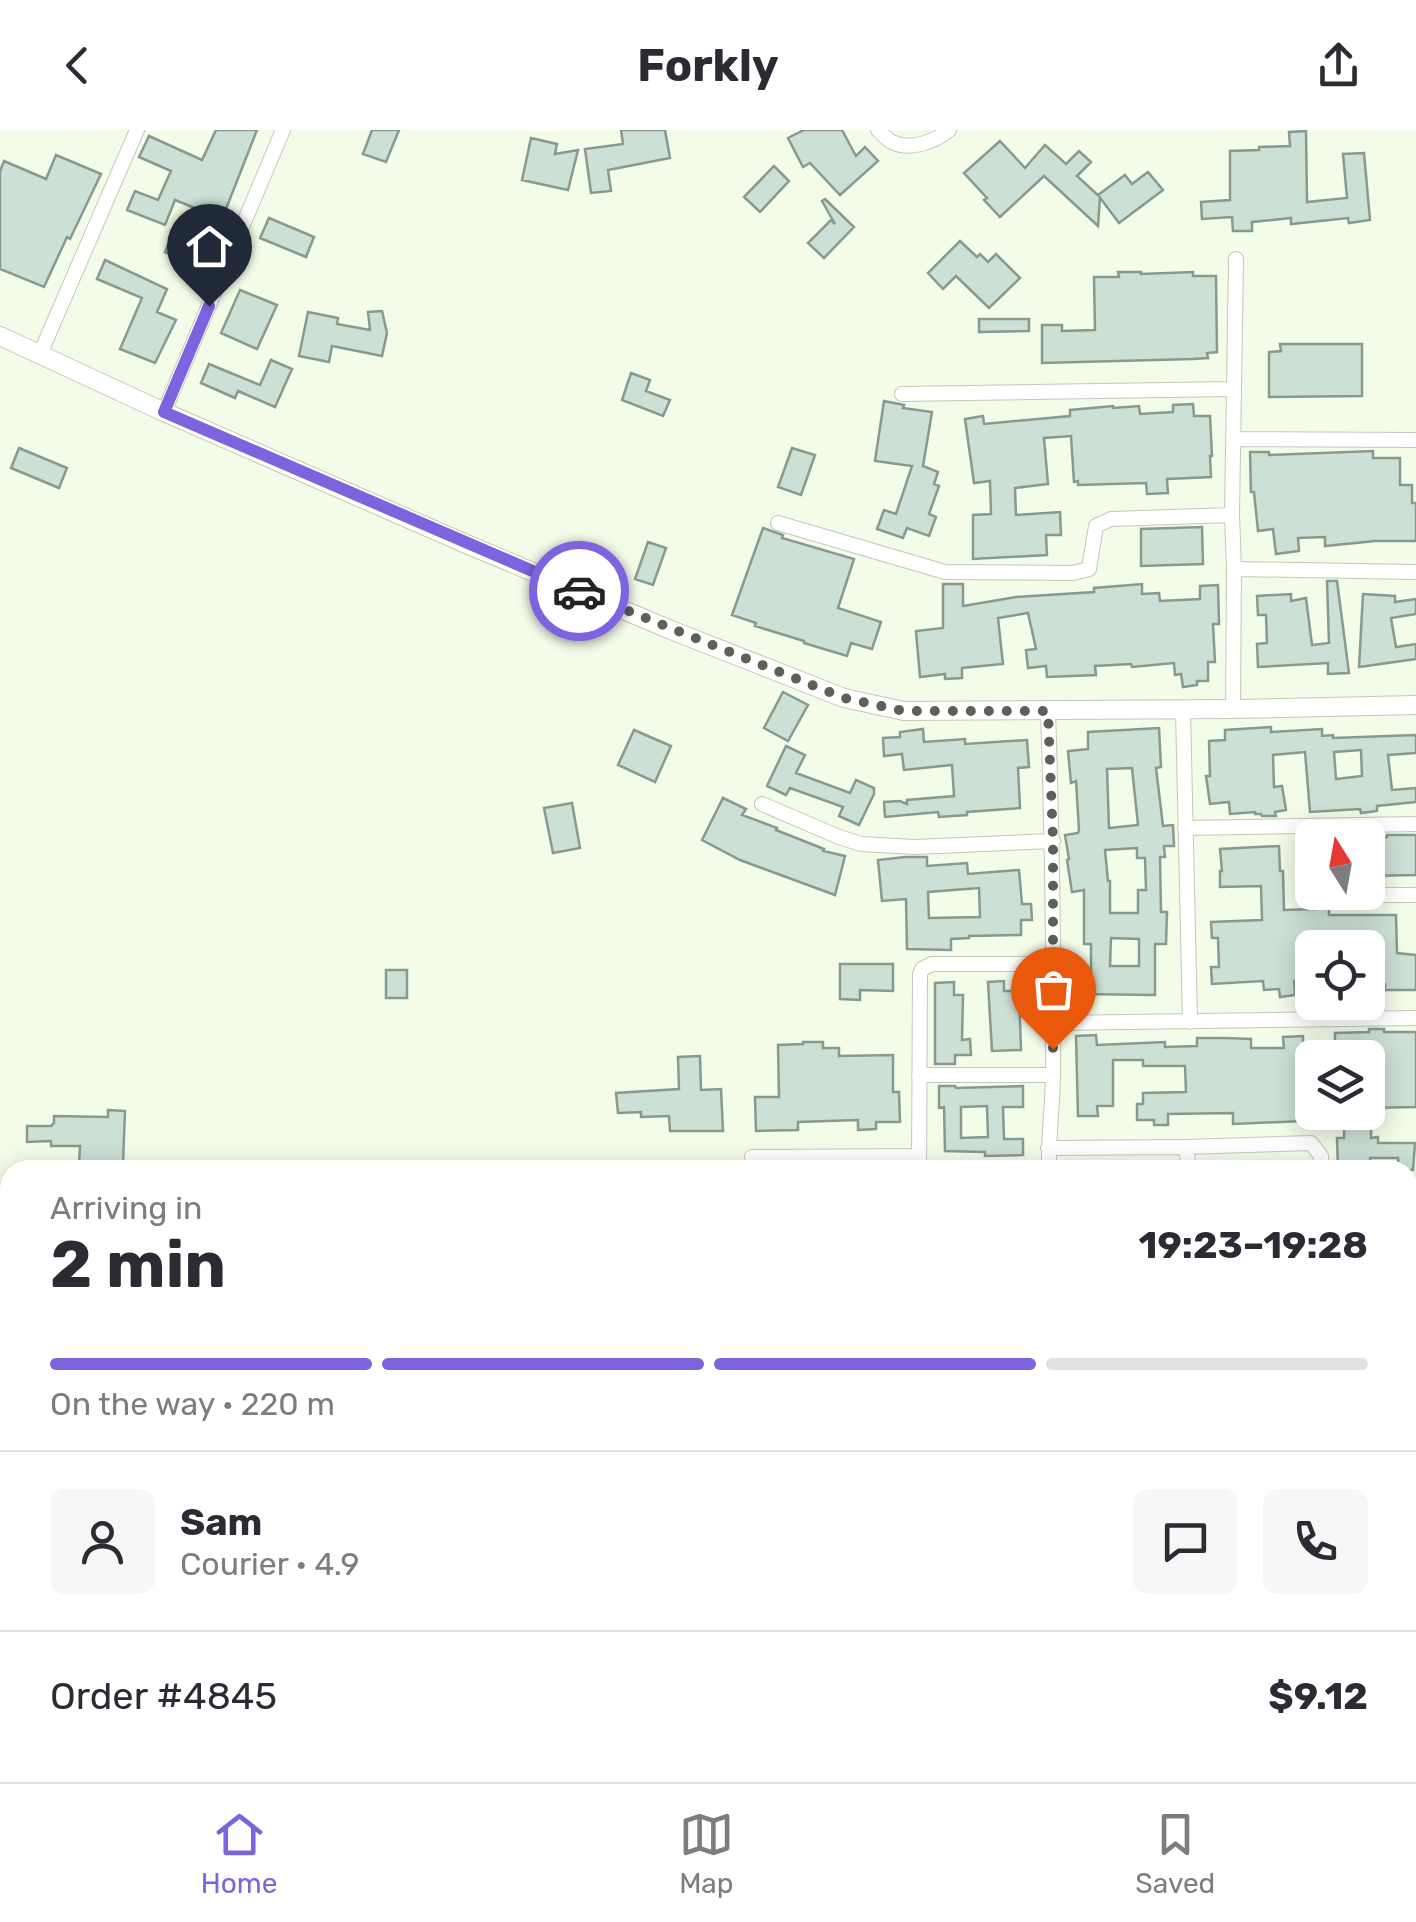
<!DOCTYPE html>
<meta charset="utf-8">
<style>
:root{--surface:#fff;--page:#f7f7f7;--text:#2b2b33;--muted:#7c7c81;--line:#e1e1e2;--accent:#7d63de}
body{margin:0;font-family:Rubik,sans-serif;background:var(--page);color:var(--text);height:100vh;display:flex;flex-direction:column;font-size:38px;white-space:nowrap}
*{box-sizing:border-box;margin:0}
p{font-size:32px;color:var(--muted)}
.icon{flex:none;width:55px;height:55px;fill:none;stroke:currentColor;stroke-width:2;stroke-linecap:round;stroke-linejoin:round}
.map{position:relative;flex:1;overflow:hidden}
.side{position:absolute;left:0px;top:1030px;width:1418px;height:622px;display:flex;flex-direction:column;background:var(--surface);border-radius:30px 30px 0 0;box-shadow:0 5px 25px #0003}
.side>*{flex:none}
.needle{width:65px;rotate:349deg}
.controls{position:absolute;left:1295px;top:690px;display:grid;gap:20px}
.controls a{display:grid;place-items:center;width:90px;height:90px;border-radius:15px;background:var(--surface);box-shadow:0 5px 25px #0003;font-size:50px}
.pin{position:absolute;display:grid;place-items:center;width:85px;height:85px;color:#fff;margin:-102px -42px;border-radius:50% 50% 50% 0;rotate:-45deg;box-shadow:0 0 10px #0007}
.pin .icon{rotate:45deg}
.courier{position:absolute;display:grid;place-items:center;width:100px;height:100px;margin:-50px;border:8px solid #7d63de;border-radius:50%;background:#fff;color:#222;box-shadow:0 2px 12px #0007}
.overview em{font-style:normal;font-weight:700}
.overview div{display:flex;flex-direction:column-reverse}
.overview{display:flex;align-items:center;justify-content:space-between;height:170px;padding:0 50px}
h1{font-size:65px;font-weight:700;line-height:75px}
.bar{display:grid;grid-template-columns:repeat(4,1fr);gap:15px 10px;align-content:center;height:120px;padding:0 50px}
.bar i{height:12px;border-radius:8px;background:var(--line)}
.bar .current{background:var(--accent)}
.bar p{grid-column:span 4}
.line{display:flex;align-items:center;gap:25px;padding:0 50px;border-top:2px solid var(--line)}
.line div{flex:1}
.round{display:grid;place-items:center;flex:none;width:105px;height:105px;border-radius:15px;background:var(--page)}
header{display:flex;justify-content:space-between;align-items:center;height:130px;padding:0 50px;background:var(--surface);font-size:45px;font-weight:700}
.menu{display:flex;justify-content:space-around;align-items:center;height:140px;border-top:2px solid var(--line);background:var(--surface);font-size:28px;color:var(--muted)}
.menu a{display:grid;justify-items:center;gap:5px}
.menu .current{color:var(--accent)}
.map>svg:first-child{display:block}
</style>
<header><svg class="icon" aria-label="back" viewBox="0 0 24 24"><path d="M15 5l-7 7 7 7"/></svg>Forkly<svg class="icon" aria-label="share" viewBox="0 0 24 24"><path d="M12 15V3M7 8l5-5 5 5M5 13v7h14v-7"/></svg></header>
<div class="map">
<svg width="1416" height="1652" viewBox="0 0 1416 1652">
<rect width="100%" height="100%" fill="#f3fbe9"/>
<path fill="#cde0d5" stroke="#889a8f" stroke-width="2.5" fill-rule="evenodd" d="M216,0H257L222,89L175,70L165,95L127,80L135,61L158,70L171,41L139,27L149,6L202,30Z
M372,0H399L386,32L363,24Z
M621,0H665L670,28L608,40L611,61L591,63L585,19L623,14Z
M804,0H842L856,26L865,17L878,31L840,65L810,33L803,37L788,8Z
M1306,1L1307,72L1347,68L1343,24L1364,23L1370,90L1349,93L1348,88L1291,94V88L1252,92V101H1233L1232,87L1202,89L1201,72L1230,70V21L1259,20V17L1290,16L1289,2Z
M531,8L557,14L555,24L578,20L568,60L522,50Z
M1000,11L1025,38L1045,15L1066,34L1079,21L1091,32L1077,46L1100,67L1098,96L1044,46L1000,87L984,70L987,68L964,43Z
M56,25L101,44L70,109L67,107L44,157L0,139V41L4,31L46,49Z
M774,36L789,51L760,82L744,67Z
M1148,42L1163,60L1119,93L1098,65L1125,45L1132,54Z
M825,69L854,97L824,128L808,113L831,90L835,94L822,71Z
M269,88L314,107L306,127L260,108Z
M173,102L203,115L195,135L165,122Z
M960,111L977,127L980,124L988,132L996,124L1020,148L989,178L956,146L943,159L928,143Z
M105,130L167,159L157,182L176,190L155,233L120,219L142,168L97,149Z
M1118,142H1141V144L1193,142V146H1216L1217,222L1207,223L1208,228L1193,229L1042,233V195H1062V201L1095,200L1094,147H1119Z
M240,160L277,175L257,219L221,203Z
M382,181L387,203L382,226L332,216L329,232L299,226L308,182L338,188L337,194L370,200L368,182Z
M979,189H1029V201L979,202Z
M1280,214H1362V266L1269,267V222L1281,221Z
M271,230L292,239L275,277L238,261L235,268L201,253L209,234L260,255Z
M631,243L650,250L646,261L670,270L663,286L622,270Z
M884,271L904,275L903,278L932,282L923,336L938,342L934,354L939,356L929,384L936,387L929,406L907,398L903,408L877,399L884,380L896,384L912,336L875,331Z
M1193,274L1194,286H1210L1212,326H1210L1211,347L1167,349L1168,363L1147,364L1146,353L1078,355V351L1074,352L1071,306L1044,308L1048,354L1015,358L1016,385L1060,382L1061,405H1046L1047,425L973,429V385L991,384L990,351L974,353L965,289L983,286L984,294L1070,286V280L1113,276V278L1139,276L1140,284L1173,282V275Z
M19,318L67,338L59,358L11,338Z
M792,318L815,325L801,365L778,357Z
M1373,321V328H1400V355H1412V373H1416V411H1375L1325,416V407L1298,408L1299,421L1276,424L1273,399L1258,401L1254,362H1251L1250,322H1269V325Z
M1202,397L1203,434L1141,436V399Z
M763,398L783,405L782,408L854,429L838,478L881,492L872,519L851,513L847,526L804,513V511L755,496L756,493L732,485Z
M648,412L666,418L653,455L635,449Z
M1327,451H1337L1349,543L1328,544V533L1258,537L1257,514L1267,513L1266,485H1258L1257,466L1291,464V471L1306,468L1312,515L1329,513Z
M943,454H963V476L1016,467L1094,462V458L1142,454V464L1159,463L1160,471L1200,469V456L1218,455L1219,494H1213L1215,532H1208V551H1197V555L1183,557L1181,544L1175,545L1174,533L1132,537L1131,534L1095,536L1096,545L1047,547L1046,536L1028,538L1026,520L1036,519L1028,483L998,488L1003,534L962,538V548L945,549V544L920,547L916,501L943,498Z
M1363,464L1395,466V472L1416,469V484L1391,488L1396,517L1416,514V529L1359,537Z
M783,562L808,575L788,611L764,598Z
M1271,597V602L1322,599V606L1333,605V608L1416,605V623L1388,625L1392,660L1416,658V672L1377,676V681L1361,683L1360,679L1310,682L1305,622L1273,625L1274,657L1282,656L1286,680L1275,682L1276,686H1262L1261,684H1255V682L1230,684L1229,672L1210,674L1206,646H1210L1209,611L1225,610V600ZM1361,620L1362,646L1336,649L1334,622Z
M1159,598L1161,637L1156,638L1163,696L1173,695L1174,716H1164L1165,727H1160L1161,782H1167L1166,814H1155V865L1082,864V844H1091V814H1084V760L1072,762L1067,730L1069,729L1065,705L1078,703L1079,700L1076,651L1071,653L1068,621L1088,619V602ZM1132,638L1138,695L1109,698L1107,639ZM1137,718V728H1145L1146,760H1138V783H1110V751H1108L1105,720ZM1111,808L1139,809V836H1110Z
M923,599L924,612L965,609V614L1027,610L1029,637L1018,638L1020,678L967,682V685L939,687L938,682L885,687L884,672L900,671L907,674V670L954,666L952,635L904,640L902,624L884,626L883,608L900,607V602Z
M634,600L671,616L655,652L618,635Z
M786,616L805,625L796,643L850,663L856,650L874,658V664L859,695L839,686L843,677L790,658L786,665L767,656Z
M723,668L746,679L742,685L777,698L776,700L824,719L823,721L845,726L835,765L740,730L702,710Z
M572,673L580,718L553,723L544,678Z
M1387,705H1416V745L1368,746V708L1387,707Z
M1279,716L1280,741H1283L1284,780L1314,779V775H1318L1329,776V785H1396L1397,823L1416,825V860H1385V854H1368L1366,802H1337V809H1329V812L1312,813V817H1302L1304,851H1294L1295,865L1280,867L1279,859L1264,860L1263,851L1212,854L1211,837H1219L1218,808H1212L1211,792L1262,790L1261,756L1220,757V741H1222L1220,719Z
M905,727H927V736L967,733L968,744L1019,740L1022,774H1031L1032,790H1021V805L969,806V808L951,809V820L907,819L906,769L882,771L878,730ZM979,758L980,787L929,788L928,762Z
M840,834H893V861L860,860V870L840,869Z
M386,840H407V868H386Z
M1004,851V861H1019L1021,920L992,921L988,852Z
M954,852V865H963L962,910L970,909L971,925H955V934H935V853Z
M1369,899H1384V902H1416V977L1368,978V928H1312V937H1302L1303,965L1312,964V982H1303V991L1233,994V983L1168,984V995H1154V990H1137V974H1143V963L1186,962L1185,936H1143V930H1113V976H1097L1098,986H1078L1076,906L1096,905L1097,915L1165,912V917L1197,916V908H1225L1251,909V918H1284L1283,907L1303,906V913L1335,912V903L1369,902Z
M803,912H823V918H839V926L893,925V962H899L900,992H876V999L858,1000V990L798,992V1000L756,1001L755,967H779L778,915L803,914Z
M700,926L701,960L721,959L723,1001H670L669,986L641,987V982L618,983L616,963L679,959L678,927Z
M939,956H955L956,958L1023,956V977H1003L1004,1009H1023V1025L985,1026V1022L945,1021L944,977L939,978ZM987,976L988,1007L961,1008V977Z
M108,980L125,981L123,1034H79L80,1016H51V1011L27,1012V996H51L54,993V986L108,987Z
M1344,982H1371V1008L1378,1007V1013H1415L1413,1040H1399L1398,1028H1370V1040H1338L1337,1008H1344Z"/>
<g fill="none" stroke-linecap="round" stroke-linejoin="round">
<g stroke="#c2cab8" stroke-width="9">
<path id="service" d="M1325,1642L1326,1652"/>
</g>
<g stroke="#c2cab8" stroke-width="16">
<path id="minor" d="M878,0C883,4 886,9 892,12C910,21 934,12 949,0
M40,224L137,0
M902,264L1233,259
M164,282L283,0
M1233,309L1416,310
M778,393L945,442L1073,443L1089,439L1096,396L1111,389L1232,385
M1234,439L1416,442
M1183,579L1190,892
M1233,579L1234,439L1232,385L1236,129
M1048,581C1052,701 1054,821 1053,941C1053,974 1048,1007 1049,1040
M762,674L839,707L861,714L915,717L1053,711
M1306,696V745L1309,760L1312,762
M1185,698L1416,694
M1315,762L1321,765H1416
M1053,893L1416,888
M919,945H1053
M1186,1017L1189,1040
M1048,1018L1186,1017L1311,1013L1321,1026V1040
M752,1027L919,1026
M919,1040L920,844L922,839L932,834H1052
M1408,1070H1416
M1408,1195L1416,1194
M1408,1401H1416
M1408,1522H1416
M721,1642V1652
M1057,1642V1652
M1195,1642V1652"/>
</g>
<g stroke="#c2cab8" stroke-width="20">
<path id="tertiary" d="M0,206L164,282L464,413L671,500L844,568L904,581L1233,579L1416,575"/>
</g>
<use href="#service" stroke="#fff" stroke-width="6"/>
<use href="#minor" stroke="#fff" stroke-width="14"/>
<use href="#tertiary" stroke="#fff" stroke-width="18"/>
</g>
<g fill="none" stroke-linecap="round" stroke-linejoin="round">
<path stroke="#5c6056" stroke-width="10" stroke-dasharray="0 18" d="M579,461L844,568L904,581H1048L1053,711V919"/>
<path stroke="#7d63de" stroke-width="12" d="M209,176L164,282L579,461"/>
</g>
</svg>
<div class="controls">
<a><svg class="needle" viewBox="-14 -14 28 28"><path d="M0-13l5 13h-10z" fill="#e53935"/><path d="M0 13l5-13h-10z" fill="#7c7c81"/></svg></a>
<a><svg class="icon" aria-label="locate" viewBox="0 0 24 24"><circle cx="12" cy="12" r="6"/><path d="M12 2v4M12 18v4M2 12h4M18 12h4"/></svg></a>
<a><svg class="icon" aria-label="layers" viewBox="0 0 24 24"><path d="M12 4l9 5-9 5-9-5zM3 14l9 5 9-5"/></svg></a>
</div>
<div class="pin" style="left:1053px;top:919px;background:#ea580c"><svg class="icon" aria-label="bag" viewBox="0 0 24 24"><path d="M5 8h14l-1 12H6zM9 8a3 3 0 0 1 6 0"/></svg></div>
<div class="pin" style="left:209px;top:176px;background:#1f2937"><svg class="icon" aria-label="home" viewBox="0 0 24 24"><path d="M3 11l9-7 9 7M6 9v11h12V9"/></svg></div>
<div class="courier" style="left:579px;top:461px"><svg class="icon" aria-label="car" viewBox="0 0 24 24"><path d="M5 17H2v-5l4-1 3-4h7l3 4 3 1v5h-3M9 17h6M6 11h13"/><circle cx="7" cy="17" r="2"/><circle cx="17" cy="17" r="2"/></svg></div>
<section class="side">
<div class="overview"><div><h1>2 min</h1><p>Arriving in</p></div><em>19:23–19:28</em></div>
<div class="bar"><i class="current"></i><i class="current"></i><i class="current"></i><i></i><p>On the way · 220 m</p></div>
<div class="line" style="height:180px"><a class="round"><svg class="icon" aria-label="person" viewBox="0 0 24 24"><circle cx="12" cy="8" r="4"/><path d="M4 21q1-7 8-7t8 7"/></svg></a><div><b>Sam</b><p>Courier · 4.9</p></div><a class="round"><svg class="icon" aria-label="chat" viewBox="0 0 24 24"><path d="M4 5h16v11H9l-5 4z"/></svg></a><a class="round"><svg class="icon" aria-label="phone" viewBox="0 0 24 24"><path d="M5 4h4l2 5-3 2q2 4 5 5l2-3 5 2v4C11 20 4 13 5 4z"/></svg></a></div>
<div class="line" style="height:130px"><div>Order #4845</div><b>$9.12</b></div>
</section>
</div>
<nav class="menu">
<a class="current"><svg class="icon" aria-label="home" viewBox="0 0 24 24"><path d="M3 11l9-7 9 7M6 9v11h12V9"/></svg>Home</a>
<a><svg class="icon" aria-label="map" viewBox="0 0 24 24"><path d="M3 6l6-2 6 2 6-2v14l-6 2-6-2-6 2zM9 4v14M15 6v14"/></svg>Map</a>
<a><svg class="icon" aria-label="saved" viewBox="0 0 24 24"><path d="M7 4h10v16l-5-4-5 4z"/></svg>Saved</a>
</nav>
